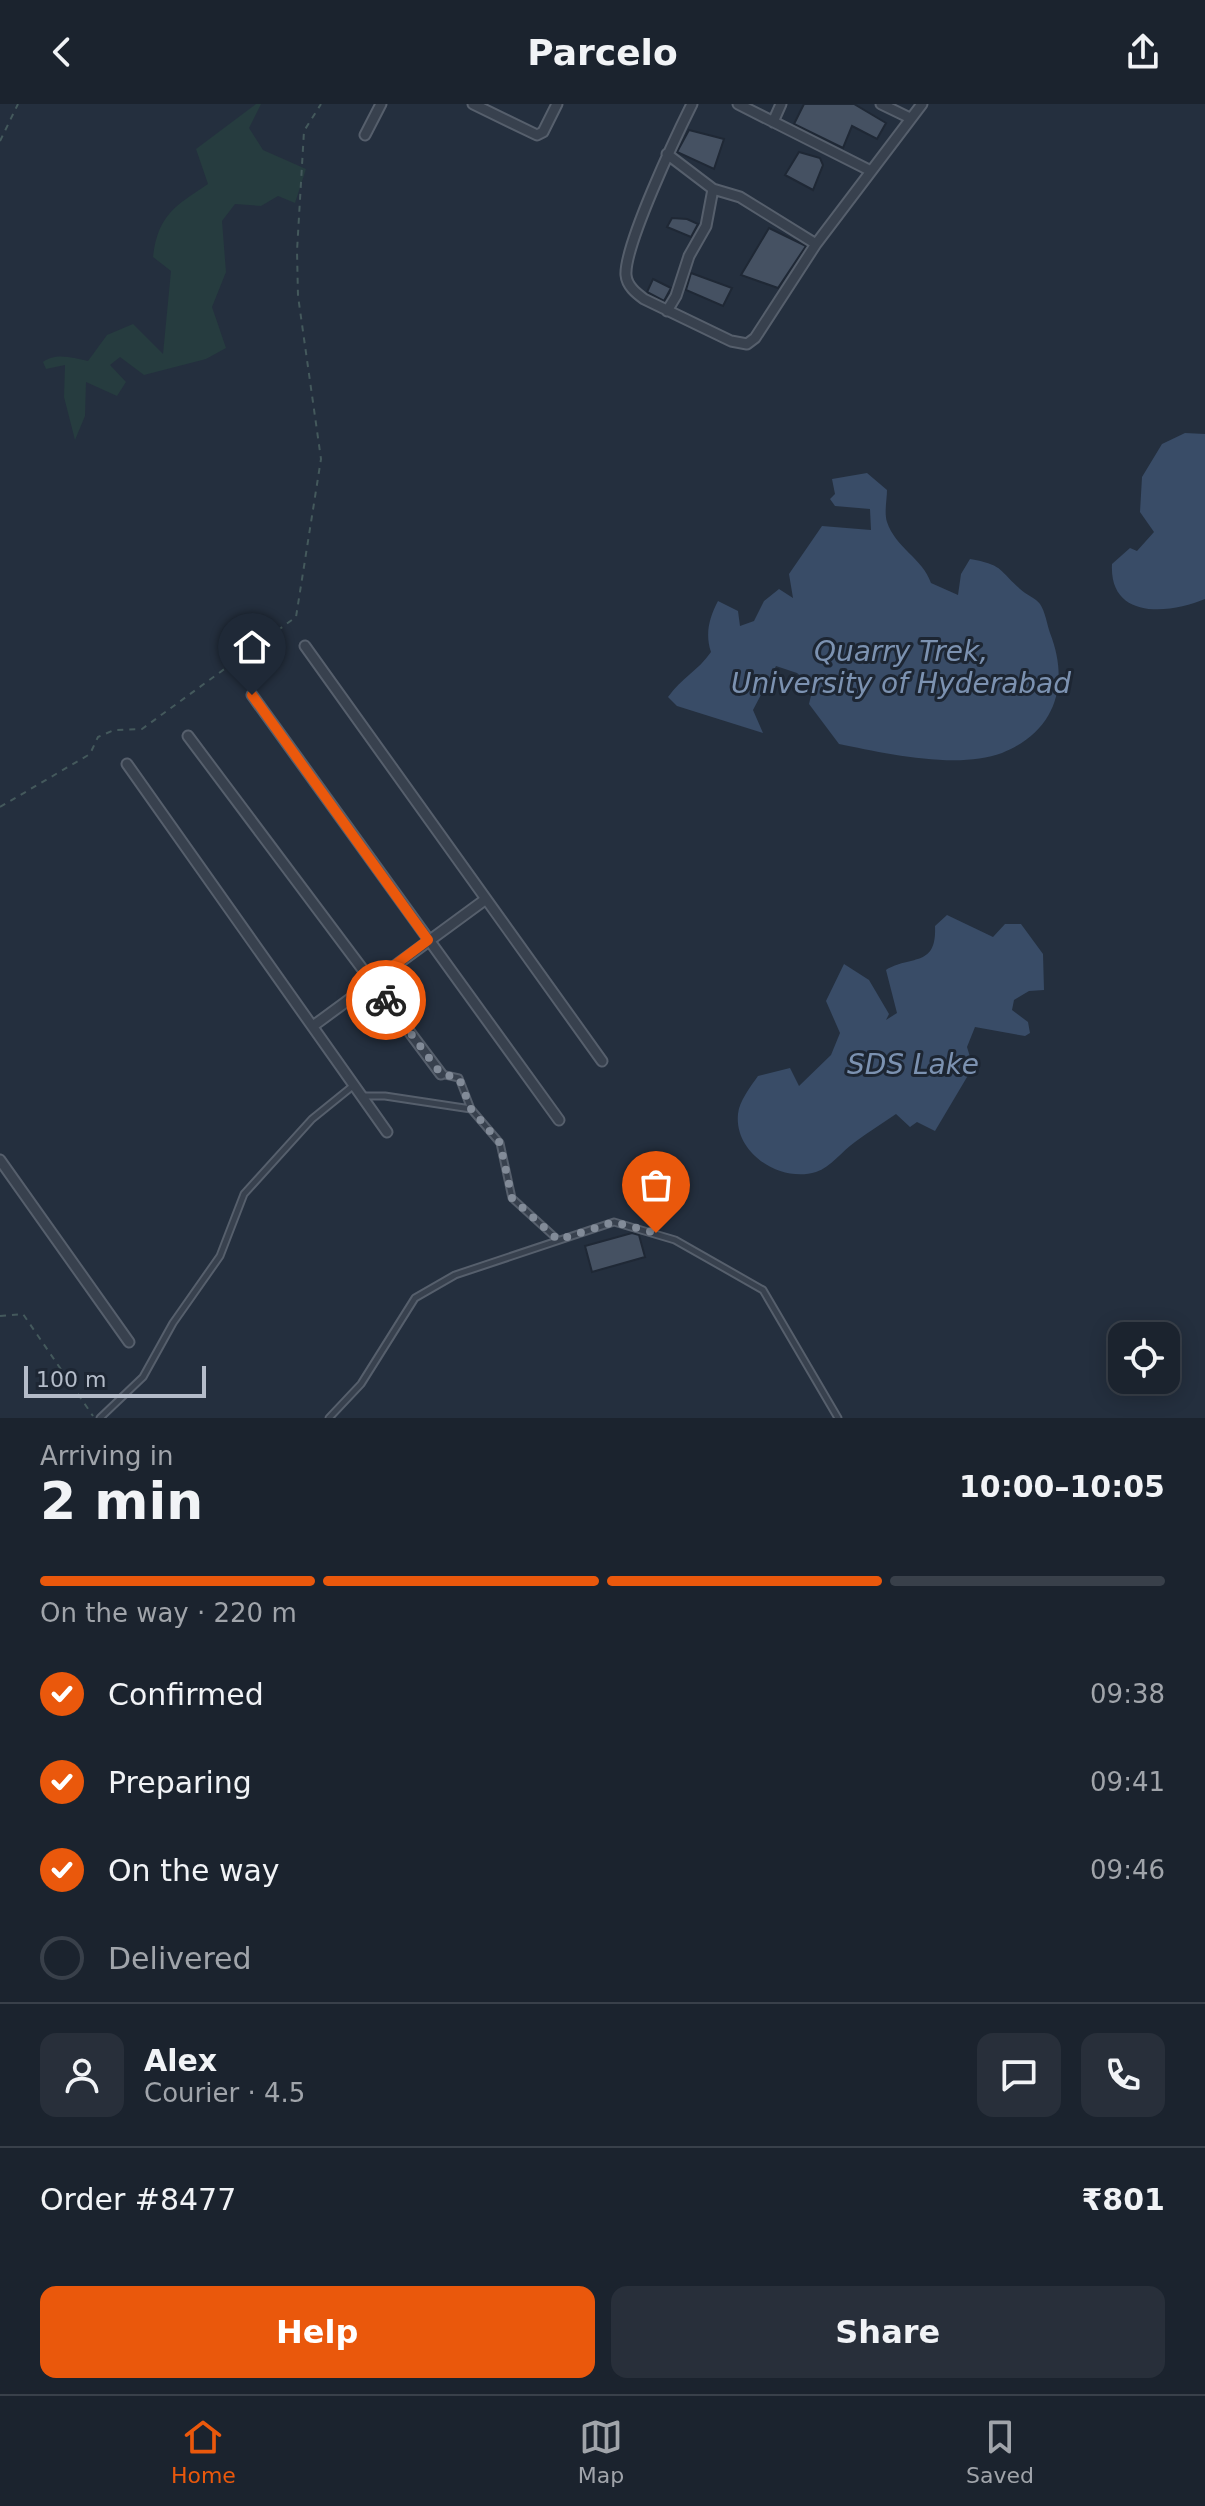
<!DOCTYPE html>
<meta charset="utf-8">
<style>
:root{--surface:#1b232e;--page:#282f3a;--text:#f1f3f6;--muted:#a0a4aa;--line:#39404a;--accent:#ea580c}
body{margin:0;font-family:"DejaVu Sans",sans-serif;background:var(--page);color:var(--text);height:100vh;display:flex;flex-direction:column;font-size:30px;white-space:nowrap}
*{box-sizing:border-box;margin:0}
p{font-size:26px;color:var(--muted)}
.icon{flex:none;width:44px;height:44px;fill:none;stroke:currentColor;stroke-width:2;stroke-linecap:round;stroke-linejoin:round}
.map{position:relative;height:1314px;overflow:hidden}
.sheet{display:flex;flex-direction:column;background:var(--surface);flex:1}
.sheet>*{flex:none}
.controls{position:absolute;left:1108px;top:1218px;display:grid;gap:16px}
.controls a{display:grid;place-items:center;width:72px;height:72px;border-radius:16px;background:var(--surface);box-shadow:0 4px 20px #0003,0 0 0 2px var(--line);font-size:40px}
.scale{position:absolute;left:24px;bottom:20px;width:182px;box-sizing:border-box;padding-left:8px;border:4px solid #b4bcc9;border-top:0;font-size:22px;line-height:28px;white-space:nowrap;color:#b4bcc9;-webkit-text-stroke:6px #1d2633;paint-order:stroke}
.pin{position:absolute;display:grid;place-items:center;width:68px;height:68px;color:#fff;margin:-82px -34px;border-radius:50% 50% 50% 0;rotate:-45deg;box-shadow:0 0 8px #0007}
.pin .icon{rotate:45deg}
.courier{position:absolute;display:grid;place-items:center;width:80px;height:80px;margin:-40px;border:6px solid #ea580c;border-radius:50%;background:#fff;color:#222;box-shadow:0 2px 10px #0007}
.overview em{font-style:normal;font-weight:700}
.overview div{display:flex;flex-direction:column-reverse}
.overview{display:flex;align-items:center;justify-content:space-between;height:136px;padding:0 40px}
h1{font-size:52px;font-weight:700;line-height:60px}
.bar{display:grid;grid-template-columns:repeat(4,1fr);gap:12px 8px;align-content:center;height:96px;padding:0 40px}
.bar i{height:10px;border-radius:6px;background:var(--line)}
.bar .selected{background:var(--accent)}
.bar p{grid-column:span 4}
.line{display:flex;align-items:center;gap:20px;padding:0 40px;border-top:2px solid var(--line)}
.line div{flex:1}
.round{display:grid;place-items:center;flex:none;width:84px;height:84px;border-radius:16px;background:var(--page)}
ol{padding:0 40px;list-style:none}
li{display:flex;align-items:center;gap:24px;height:88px}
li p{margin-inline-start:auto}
li .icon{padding:8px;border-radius:50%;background:var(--accent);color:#fff;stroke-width:4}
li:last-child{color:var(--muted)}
li i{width:44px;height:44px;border:4px solid var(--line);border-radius:50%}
.button{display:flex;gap:16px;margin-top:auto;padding:16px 40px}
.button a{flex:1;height:92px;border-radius:16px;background:var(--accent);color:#fff;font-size:32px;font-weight:700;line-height:92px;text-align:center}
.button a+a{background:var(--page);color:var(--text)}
header{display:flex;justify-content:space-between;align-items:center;height:104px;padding:0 40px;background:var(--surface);font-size:36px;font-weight:700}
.menu{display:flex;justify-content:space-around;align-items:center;height:112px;border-top:2px solid var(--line);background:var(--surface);font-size:22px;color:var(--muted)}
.menu a{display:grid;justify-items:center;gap:4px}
.menu .selected{color:var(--accent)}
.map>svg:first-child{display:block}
</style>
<header><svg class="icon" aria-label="back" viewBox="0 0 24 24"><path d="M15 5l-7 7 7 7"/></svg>Parcelo<svg class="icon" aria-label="share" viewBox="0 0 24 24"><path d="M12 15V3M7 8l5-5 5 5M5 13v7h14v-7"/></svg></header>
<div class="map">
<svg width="1205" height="1314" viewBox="0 0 1205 1314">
<rect width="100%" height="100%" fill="#242f3e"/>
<path fill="#263c3f" d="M256,0H261L249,24L263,46L306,65L295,99L278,92L261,102L235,100L222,117L226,168L212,203L226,244L206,255L144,271L120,253L110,261L126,278L117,292L86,278L85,312L75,336L64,293L65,261L46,265L43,258C56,248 73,254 88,257L107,231L133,220L163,250L171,167L153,153C158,111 175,102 208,80L196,45Z"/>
<path fill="#394c67" d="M1185,329L1205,330V495C1170,510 1109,516 1112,460L1130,444L1137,447L1154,428L1140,408L1142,373L1162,340Z
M867,369L887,386C887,395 884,409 887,418C895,443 923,455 931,479L958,491L961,470L970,455C1003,461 998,465 1020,485C1026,491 1036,494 1040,500C1045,507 1047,520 1050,529C1070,580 1056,627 1002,649C957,666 884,649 839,640L809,600L813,583L797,569L776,562L753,606L763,629L677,602L668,593C681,574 698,567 711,548C705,530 709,514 718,497L738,507L740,522L754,517L764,497L779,485L793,494L789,470L822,422L871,426L870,405L835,402L830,395L835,390L832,375Z
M947,811L993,833L1005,820H1021L1043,850L1044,886L1029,887L1014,896L1012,906L1028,918L1030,929L1025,932L975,923L967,943L973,963L935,1027L917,1018L910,1023L896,1010C883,1019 868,1028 855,1038C842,1047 831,1063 816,1068C780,1079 734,1049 738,1010C739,997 751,982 758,972L790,964L799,982L831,951L840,929L826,897L844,860L869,876L889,910L886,916L897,909L886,866C911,851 937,864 935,822Z"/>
<path fill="#455162" stroke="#1f2835" stroke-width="2" d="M804,0H854L886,19L877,35L852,22L843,44L794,20Z
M689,26L724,35L714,65L677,48Z
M799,48L820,54L823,61L813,86L785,71Z
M672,114L687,115L698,120L691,133L667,123Z
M769,124L806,142L778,184L741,171Z
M691,169L732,184L723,202L686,186Z
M653,175L671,184L664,197L647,188Z
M632,1129L639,1131L645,1153L592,1168L585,1142Z"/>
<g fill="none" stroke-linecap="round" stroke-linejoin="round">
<g stroke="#565f6c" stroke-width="9">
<path id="service" d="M441,970L459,974L471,1005
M363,992H385L471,1005L500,1039L512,1094L558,1136
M100,1314L143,1273L173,1219L220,1152L244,1090L312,1015L354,981
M329,1314L361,1280L415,1194L455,1171L614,1118L675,1136L763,1186L838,1314"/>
</g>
<g stroke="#565f6c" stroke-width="13">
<path id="minor" d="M473,0L537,31L543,28L557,0
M692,0C677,30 624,142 626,171C627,182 636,189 644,195L731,237L747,240L755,234L816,140L922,0
M738,0L871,67
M881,0L910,14
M773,18L781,0
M365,31L381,0
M667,50L713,85L740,93L816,140
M667,207L676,192L689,152L706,122L713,85
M305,542L602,957
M252,591L559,1016
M188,632L441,970
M127,660L387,1028
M313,922L486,795
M0,1056L129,1238"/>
</g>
<path stroke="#44595c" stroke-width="2" stroke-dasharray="6 6" stroke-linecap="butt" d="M0,37L18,0
M0,703L90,650L98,633L114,626L142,625L296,513L321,355L298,192L297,147L304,27L321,0
M0,1212L23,1210L93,1312"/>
<use href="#service" stroke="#38414e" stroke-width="5"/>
<use href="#minor" stroke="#38414e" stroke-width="9"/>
</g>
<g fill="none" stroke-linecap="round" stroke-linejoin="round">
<path stroke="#828b98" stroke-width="8" stroke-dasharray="0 14.4" d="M386,896L441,970L459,974L471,1005L500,1039L512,1094L558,1136L614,1118L656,1129"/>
<path stroke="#ea580c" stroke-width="10" d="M252,591L428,836L372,878L386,896"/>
</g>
<g text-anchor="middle" stroke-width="6" stroke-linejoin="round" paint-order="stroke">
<g font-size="28" font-style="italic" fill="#7c92b1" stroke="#1d2633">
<text x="901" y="557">Quarry Trek,<tspan x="901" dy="32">University of Hyderabad</tspan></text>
<text x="913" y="970">SDS Lake</text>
</g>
</g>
</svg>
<div class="controls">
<a><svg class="icon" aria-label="locate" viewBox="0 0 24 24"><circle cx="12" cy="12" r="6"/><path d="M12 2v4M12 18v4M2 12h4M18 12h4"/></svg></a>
</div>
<div class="scale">100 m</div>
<div class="pin" style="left:656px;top:1129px;background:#ea580c"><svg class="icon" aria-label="bag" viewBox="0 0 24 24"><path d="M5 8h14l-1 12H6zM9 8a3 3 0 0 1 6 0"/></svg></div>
<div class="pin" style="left:252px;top:591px;background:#1f2937"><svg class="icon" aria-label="home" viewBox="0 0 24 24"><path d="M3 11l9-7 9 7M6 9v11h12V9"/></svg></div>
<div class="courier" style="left:386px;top:896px"><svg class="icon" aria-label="bike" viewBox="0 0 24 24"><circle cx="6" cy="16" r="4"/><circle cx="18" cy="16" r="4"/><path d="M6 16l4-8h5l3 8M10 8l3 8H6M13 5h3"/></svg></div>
</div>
<section class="sheet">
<div class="overview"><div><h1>2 min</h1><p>Arriving in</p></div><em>10:00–10:05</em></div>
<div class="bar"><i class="selected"></i><i class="selected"></i><i class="selected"></i><i></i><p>On the way · 220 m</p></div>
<ol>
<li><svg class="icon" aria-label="check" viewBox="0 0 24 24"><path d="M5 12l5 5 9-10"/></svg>Confirmed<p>09:38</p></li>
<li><svg class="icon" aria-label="check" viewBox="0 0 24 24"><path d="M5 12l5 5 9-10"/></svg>Preparing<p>09:41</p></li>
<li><svg class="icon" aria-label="check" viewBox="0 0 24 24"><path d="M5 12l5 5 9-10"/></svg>On the way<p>09:46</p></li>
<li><i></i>Delivered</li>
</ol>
<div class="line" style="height:144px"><a class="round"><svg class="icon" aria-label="person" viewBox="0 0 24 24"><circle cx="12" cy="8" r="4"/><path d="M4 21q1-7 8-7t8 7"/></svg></a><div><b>Alex</b><p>Courier · 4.5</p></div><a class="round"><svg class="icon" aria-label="chat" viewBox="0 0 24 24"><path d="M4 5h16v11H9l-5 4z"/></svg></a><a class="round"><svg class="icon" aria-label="phone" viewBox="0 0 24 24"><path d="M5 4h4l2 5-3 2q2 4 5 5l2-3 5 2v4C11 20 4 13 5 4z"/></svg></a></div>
<div class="line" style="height:104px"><div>Order #8477</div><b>₹801</b></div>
<div class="button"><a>Help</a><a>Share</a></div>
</section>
<nav class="menu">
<a class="selected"><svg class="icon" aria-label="home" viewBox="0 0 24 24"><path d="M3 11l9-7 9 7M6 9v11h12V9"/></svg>Home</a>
<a><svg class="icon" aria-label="map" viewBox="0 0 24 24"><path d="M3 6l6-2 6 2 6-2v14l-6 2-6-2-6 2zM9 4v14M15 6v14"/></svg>Map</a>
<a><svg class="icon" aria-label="saved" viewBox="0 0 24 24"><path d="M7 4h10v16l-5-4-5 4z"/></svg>Saved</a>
</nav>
